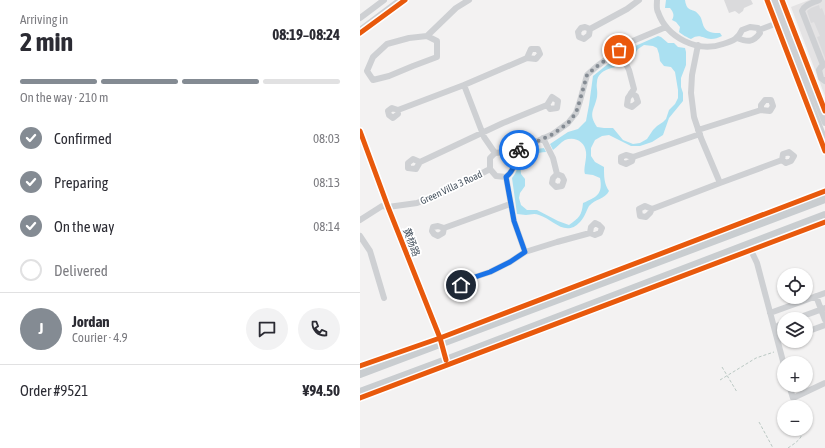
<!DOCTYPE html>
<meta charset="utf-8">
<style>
:root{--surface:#fff;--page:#f2f2f3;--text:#2b2b33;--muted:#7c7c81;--line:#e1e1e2;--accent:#848b93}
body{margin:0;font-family:"Asap Condensed","Noto Sans SC",sans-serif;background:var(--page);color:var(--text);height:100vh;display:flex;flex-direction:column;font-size:15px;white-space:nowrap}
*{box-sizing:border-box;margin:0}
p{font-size:13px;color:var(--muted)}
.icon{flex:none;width:22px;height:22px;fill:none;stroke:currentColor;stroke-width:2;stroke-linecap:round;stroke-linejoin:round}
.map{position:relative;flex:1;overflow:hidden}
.details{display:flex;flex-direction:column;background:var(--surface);width:360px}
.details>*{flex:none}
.fabs{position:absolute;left:417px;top:268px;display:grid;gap:8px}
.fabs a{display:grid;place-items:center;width:36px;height:36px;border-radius:50%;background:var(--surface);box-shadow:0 1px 3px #0004;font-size:20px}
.pin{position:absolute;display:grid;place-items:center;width:34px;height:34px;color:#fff;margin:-17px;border:2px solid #fff;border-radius:50%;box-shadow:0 1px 4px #0007}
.courier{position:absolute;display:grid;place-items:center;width:40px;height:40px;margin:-20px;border:3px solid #1a73e8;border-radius:50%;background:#fff;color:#222;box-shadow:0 1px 5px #0007}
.head em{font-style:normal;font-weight:700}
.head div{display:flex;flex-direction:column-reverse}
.head{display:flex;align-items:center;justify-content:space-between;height:68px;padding:0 20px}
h1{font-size:26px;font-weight:700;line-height:30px}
.bar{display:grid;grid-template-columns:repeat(4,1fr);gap:6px 4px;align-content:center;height:48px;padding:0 20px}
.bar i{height:5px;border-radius:3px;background:var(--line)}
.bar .on{background:var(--accent)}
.bar p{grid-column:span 4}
.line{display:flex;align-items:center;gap:10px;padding:0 20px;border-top:1px solid var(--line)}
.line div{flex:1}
.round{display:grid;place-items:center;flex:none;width:42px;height:42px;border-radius:21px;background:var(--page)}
ol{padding:0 20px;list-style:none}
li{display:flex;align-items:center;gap:12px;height:44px}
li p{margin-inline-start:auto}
li .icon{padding:4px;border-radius:50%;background:var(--accent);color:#fff;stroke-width:4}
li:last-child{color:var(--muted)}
li i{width:22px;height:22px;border:2px solid var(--line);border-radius:50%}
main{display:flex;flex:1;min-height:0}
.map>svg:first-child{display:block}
</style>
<main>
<section class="details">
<div class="head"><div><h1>2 min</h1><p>Arriving in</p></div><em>08:19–08:24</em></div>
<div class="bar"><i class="on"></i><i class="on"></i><i class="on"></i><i></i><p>On the way · 210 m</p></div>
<ol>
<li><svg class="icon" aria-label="check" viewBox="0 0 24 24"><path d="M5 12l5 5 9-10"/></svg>Confirmed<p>08:03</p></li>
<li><svg class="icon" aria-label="check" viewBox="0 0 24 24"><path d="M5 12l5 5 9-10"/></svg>Preparing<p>08:13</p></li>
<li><svg class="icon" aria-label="check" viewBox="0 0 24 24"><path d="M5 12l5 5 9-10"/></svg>On the way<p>08:14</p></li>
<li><i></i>Delivered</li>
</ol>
<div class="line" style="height:72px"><b class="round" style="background:var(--accent);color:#fff">J</b><div><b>Jordan</b><p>Courier · 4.9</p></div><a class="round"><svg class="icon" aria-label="chat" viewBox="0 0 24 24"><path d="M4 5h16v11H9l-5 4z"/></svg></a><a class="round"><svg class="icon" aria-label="phone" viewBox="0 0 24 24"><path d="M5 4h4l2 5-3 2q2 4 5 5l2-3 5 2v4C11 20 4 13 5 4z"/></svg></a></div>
<div class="line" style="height:52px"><div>Order #9521</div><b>¥94.50</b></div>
</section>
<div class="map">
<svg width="465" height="448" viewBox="0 0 465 448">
<rect width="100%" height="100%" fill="#f3f2f2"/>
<path fill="#e4e3e4" d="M449,0H465V96L431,7Z"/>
<path fill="#aae0f1" d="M306,0H325C327,14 334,7 339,15C342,18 342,23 344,27C347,33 354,33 360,33L362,36C358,38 355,39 351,39C343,39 340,33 331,39C328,38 321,34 319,32L320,27L316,22L312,20C315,15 313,12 310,8H305Z
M298,36L301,37L308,43H314L318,47L325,48L326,52V65L321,78V87L323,93V101L309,118L303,135L292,142L280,146H271L249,135L242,136L235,140L231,148V156L235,162L244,167C244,176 244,184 249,191C245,199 235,199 229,206C226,211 225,217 220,222C205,238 193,219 179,215C174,213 170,215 166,215C163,215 160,214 157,214L152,178C157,172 159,166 156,158C164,150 174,149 184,148L186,152C168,154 160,153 161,174L165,179V186L160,193L159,198L161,205L167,210H177L198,221L209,225C219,218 222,215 223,203C237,197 243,194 240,178L233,175L225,174C223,169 227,159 226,152C225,142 215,136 205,140C201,142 197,147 193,150L190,144L208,132L218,129L226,121L229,105L233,76L248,64L260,60L264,66C254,67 238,69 237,82C236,88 238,90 237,97C234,111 228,113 237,127L244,128H253L263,140L273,144L280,143L287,139L293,130L297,126L303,122L306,119L309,110L315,104L318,98V90L315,72L311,67L304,66L300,61L299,54L297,48L293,46L284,45L278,49L269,62L265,56L273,47Z"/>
<path fill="#dadadc" d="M364,0H391L393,4L384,8L383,11L379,14L375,11L369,13Z
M459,5L460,9L462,8L465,16V58L457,37L460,36L454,22L451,23L447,11L451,8Z"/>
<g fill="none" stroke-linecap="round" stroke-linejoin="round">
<path stroke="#bac8c3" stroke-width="1" stroke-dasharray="3 2" stroke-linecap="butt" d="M362,367L377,392
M360,380L396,358L414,352
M399,422L413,448
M428,448C435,443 443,439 443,429"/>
<path stroke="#ced0d3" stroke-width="6" d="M297,0C297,4 296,9 298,12C307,38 338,53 363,44C373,41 378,39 382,30L390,27L398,28L400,33C393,43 387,42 377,38
M411,0L465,140
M417,0L465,123
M459,0C453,3 445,4 442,11L463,65
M0,18L24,0
M230,29L229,35L224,39L219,37L218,32L221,28L225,27L230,29L267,9L279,0
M0,30L40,0
M399,30L420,22
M67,36L77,41V57L53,66L29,76L13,80L7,71L13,57L27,44L49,38L67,36L96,8L109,0
M259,50L269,70L274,89L268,98L267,105L272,107L278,102L276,96L271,93
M465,64L461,67L459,70L461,78L465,81
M104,85L167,58L171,49H178L180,54L176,59L167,58
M38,110V114L33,118L29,115L28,111L32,108L38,110L104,85L124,137L135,153
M338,130L401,110L410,111L413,106L411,100H405L401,105V110
M0,131L28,207L80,338L86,360
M183,138L193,158L197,174L193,178L192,183L196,187L202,186L204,180L202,176L197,174
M151,155L162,148L193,134L208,123L216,113L220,101L227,75L236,67L268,43L306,27
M273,157L272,161L266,164L261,162V157L266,155L273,157L340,134
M60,162L56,169L48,168V163L53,159L60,162L143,123L187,105L192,97L198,101L197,108L190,109L187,105
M146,177L154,221L165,252
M360,183L422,160L423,154L429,152L434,156L431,161L426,163L422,160
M292,209L290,213L286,217L280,216L279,209L285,206L292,209L360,183L341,138L334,117L331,93L332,75L338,45
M0,220L22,206L28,207L57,203L94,188L130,169V158L135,153L145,152L151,155C155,166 154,170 146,177L136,176L130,169
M84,228L83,233L78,236L74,234L72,231L73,227L78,226L84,228L150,204
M0,236L10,251L24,298
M388,244L397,263L424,365
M96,277L103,281L101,285L98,288H93L90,284L91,279Z
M103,281L130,272L150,262L165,252L197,242L230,233L231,227L235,223L239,225L242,228L240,233L235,235L230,233
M456,296L465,320
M410,313L465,293
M435,319L465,308
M424,323L419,325L424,337
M446,332L465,325
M429,385L433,398L465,383"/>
<path stroke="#c9cdd0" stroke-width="8" d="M0,374L465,199
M0,392L86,360L465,215"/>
<g stroke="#fff" stroke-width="8">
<path id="cycleway" d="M407,0L465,151
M422,0L465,111
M0,33L45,0
M0,131L28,207L80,338L86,360
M0,366L80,338L465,191
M0,398L465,222"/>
</g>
<use href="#cycleway" stroke="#e8590c" stroke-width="5"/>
</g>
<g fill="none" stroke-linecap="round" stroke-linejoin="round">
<path stroke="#848b93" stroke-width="4" stroke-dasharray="0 7.2" d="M159,150L193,134L208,123L216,113L220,100L227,75L236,67L259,50"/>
<path stroke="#1a73e8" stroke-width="5" d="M101,285L103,281L130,272L150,262L165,252L154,221L146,177C154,170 155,166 151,155L159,150"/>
</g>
<g text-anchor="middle" stroke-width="3.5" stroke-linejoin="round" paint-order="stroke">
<g font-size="10" fill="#485460" stroke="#fff">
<text transform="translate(91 187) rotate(-25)" y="4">Green Villa 3 Road</text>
<text transform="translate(52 242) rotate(69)" y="4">黄杨路</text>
</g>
</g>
</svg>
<div class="fabs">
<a><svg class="icon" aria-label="locate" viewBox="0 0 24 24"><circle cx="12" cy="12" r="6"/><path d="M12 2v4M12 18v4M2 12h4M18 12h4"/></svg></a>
<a><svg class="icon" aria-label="layers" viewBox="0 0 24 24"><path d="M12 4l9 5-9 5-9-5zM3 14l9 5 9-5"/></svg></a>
<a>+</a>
<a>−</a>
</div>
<div class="pin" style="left:259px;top:50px;background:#ea580c"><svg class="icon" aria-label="bag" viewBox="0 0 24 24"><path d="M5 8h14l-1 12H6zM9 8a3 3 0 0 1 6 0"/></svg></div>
<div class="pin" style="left:101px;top:285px;background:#1f2937"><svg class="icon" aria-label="home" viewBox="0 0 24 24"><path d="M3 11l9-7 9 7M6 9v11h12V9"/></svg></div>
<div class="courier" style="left:159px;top:150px"><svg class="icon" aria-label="bike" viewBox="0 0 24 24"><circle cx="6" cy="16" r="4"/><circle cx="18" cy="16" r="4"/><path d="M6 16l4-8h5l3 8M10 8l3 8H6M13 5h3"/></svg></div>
</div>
</main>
